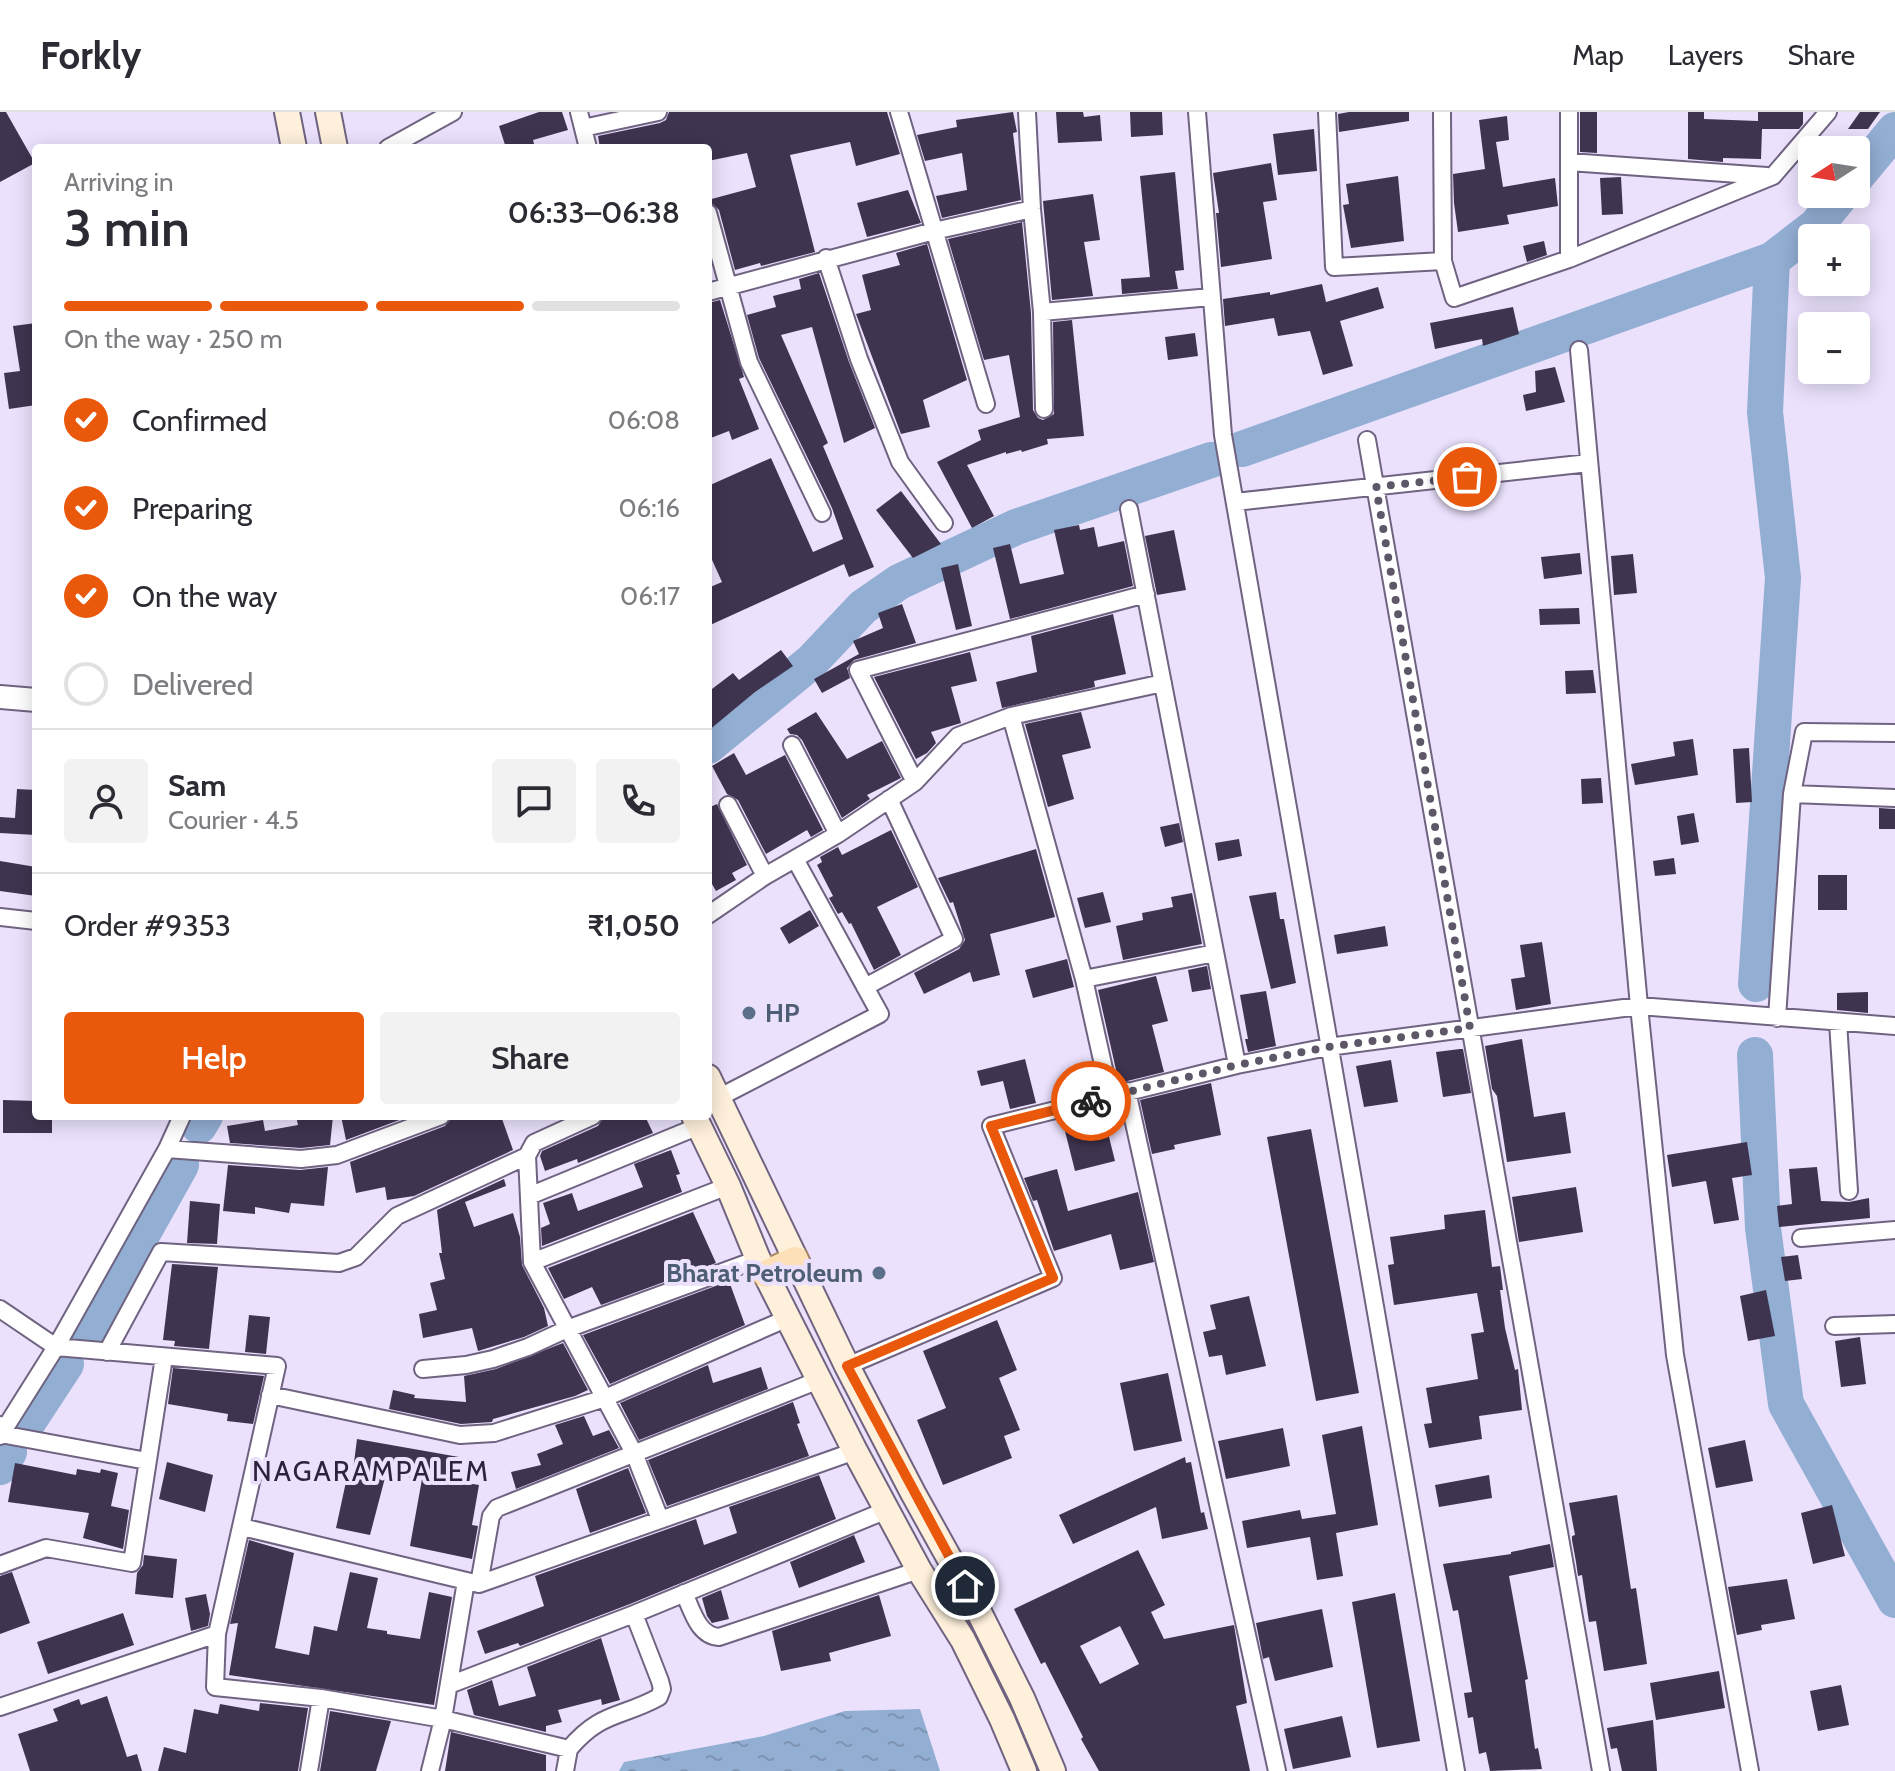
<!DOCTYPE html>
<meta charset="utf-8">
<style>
:root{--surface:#fff;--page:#f2f2f3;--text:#2b2b33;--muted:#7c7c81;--line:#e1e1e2;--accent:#ea580c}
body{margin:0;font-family:Cabin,sans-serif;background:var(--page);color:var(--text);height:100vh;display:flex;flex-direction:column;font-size:30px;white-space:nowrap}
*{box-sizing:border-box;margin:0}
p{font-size:26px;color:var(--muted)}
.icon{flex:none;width:44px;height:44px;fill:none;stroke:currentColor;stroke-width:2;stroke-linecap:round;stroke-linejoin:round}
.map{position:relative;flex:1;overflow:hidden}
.details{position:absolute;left:32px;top:32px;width:680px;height:976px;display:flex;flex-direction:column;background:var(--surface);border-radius:8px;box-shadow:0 4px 20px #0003}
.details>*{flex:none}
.needle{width:52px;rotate:258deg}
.tools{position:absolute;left:1798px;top:24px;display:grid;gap:16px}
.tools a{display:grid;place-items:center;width:72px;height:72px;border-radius:8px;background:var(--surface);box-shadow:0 4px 20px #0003;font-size:40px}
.pin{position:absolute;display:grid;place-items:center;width:68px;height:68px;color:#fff;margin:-34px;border:4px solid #fff;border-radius:50%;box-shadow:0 2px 8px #0007}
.courier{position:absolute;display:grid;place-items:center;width:80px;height:80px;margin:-40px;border:6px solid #ea580c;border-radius:50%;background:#fff;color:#222;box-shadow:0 2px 10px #0007}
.headline em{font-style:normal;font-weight:600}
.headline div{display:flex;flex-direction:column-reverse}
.headline{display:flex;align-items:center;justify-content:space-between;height:136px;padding:0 32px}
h1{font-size:52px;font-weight:600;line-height:60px}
.bar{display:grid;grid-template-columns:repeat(4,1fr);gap:12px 8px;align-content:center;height:96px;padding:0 32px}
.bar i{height:10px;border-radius:6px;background:var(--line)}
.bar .active{background:var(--accent)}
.bar p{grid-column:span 4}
.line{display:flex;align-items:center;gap:20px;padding:0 32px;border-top:2px solid var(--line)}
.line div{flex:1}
.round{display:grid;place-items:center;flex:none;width:84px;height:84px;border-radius:8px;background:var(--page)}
ol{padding:0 32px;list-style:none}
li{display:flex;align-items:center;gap:24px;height:88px}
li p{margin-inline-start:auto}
li .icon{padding:8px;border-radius:50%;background:var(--accent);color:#fff;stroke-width:4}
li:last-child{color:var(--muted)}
li i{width:44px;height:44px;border:4px solid var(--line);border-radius:50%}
.button{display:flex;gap:16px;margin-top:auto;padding:16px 32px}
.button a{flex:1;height:92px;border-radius:8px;background:var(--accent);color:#fff;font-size:32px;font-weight:600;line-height:92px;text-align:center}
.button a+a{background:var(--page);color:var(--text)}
header{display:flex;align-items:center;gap:48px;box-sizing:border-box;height:112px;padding:0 40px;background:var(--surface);border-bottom:2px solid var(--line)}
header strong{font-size:38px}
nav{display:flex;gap:44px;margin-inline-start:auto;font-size:28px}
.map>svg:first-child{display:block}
</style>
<header>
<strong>Forkly</strong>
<nav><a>Map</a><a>Layers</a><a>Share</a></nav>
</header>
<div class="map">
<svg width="1895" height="1659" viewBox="0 0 1895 1659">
<defs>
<pattern id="water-ripples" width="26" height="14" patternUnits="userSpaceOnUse" patternTransform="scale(2)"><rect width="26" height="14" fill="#92aed3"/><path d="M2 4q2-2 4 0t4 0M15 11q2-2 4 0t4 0" fill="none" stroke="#7d94b4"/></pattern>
</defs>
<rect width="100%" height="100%" fill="#ebe1fd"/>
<path fill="url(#water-ripples)" d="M920,1597L940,1659H619L624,1650L764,1624L845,1599Z"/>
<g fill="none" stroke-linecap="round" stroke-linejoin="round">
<path stroke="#92aed3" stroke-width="36" d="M1856,65L1895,18
M1242,337L1772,148L1816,114L1842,82
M708,634L811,550L863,495L899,470L1016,415L1211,348
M1756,872L1783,466L1765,300L1772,148
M1755,943L1763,1116L1786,1292L1895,1488
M199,1014L205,1004
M86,1223L181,1053
M24,1316L66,1252
M0,1355L9,1340"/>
</g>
<path fill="#3f3450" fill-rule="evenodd" d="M0,0H6L35,51L0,70Z
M539,0H562L568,18L533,28L535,36H506L499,14Z
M669,0H887L900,42L856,54L850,30L790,43L815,140L761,154L760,151L735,158L719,98L708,88L756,75L747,41L708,49V36H600L598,24L660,11L666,8Z
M1013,0L1017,20L1013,21L1021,88L942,106L936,84L967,78L962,41L925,49L917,23L957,15L956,8Z
M1056,0H1083L1084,5L1100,3L1102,29L1058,31Z
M1130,0H1162L1163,23L1131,25Z
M1349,0H1409V9L1339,20L1338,2Z
M1580,0H1597V41L1580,40Z
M1688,0H1704V7L1758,9V0H1803V12L1799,17H1762L1761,47L1723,46V50L1688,47Z
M1860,0H1880L1868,17H1848Z
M1507,4L1509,28L1496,30L1503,75L1555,66L1558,94L1507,103L1509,112L1458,120L1454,91L1453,62L1485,57L1479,8Z
M1314,17L1317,59L1278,63L1273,22Z
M1271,51L1277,88L1263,90L1272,147L1221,155L1216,101H1219L1213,61Z
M1175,60L1184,158L1175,159L1178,177L1122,182L1121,167L1150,165L1140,64Z
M1398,64L1404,129L1351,136L1343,93L1349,92L1346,72Z
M1621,65L1623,102L1602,103L1600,66Z
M908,78L921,111L867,125L857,91Z
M1093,82L1100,128L1084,130L1093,184L1052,188L1043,89Z
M1022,110L1031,201L1033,298L1038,306L1043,308L1054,302L1053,210L1072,208L1084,324L1047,327L1048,332L1022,340L1021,338L1006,342V340L967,353L994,404L972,416L937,350L981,328L978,318L1020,305L1009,243L984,248L948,127Z
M1544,129L1547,143L1527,150L1523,134Z
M927,132L967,268L923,288L930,315L901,322L856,202L871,198L862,163L900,153L896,141Z
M819,161L849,250L875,316L844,331L812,215L781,223L828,331L823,334L874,455L849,465L844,452L708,514V476L722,470L708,439V374L771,346L813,440L843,427L832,396L759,246L747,203L776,195L773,184L801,177L799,167Z
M1322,172L1326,190L1378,175L1384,196L1340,209L1353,254L1323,263L1310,219L1278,224L1274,206L1225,214L1223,187L1270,180V183Z
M720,188L744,265L739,267L759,317L732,328L729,319L708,327V191Z
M1513,195L1519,222L1483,234L1482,227L1435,237L1430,211Z
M36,211V293L9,297L4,261L20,259L13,214Z
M1195,221L1198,244L1168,248L1165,225Z
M1555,255L1565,290L1526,299L1523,283L1536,280L1535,259Z
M901,379L941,432L913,446L876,398Z
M1079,413L1080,418L1094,415L1098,435L1124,429L1133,474L1010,507L993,436L1010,432L1020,472L1064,462L1054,418Z
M1174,418L1186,478L1157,483L1145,424Z
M1580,441L1582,462L1544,467L1541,445Z
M1633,442L1637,481L1614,483L1611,444Z
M958,452L972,514L956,518L941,456Z
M902,492L916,531L854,548L847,556L850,566L822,581L814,567L859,542L853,529L883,516L878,501Z
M1579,496L1580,512L1540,513L1539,497Z
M1113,502L1126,562L1094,569L1095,575L1002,596L996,570L1037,560L1031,524Z
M781,538L793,554L755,580L708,619V580L733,561L739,568Z
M970,540L977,569L951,575L961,611L931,620L936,631L927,641L916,647L874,565Z
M1593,558L1596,581L1566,582L1565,559Z
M816,600L847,647L882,629L901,666L867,683L870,687L842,706L802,628L797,623L790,622L787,617Z
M1081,600L1091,636L1062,643L1074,687L1048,695L1025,612Z
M1693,627L1698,663L1635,673L1631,652L1675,644L1673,630Z
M1749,636L1752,690L1736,691L1733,637Z
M734,641L746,663L785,643L823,718L811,725L807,718L766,742L738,688L727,682L712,654Z
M1601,666L1603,691L1582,692L1581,667Z
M17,677L36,678V723L0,721V705L15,706Z
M717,692L747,753L732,761L736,768L716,779L708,765V696Z
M1879,696L1895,697V717H1879Z
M1694,701L1699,730L1681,733L1677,704Z
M1179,711L1183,730L1165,735L1160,715Z
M891,718L918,775L877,795L901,843L874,858L851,811L849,812L842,800L838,802L829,786L833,784L817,753L822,750L820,745L838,735L842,743Z
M1239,727L1242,744L1218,749L1215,731Z
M1036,737L1055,805L990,822L1000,863L973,870L970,860L924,882L914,861L959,837L965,828L953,790L950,791L938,766Z
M1674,746L1676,762L1655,764L1653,749Z
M0,749L36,755V784L0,779Z
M1818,763H1847V798H1818Z
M1103,780L1111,810L1085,816L1077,786Z
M1276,780L1280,807H1284L1296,871L1271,877L1249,784Z
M1192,781L1202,832L1123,848L1116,814L1143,808L1142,801L1173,795L1171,785Z
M810,798L819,814L789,832L780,816Z
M1385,814L1388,834L1337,842L1334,823Z
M1542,830L1551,892L1516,898L1511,867L1525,865L1520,833Z
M1067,847L1074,875L1033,886L1025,858Z
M1207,854L1211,877L1192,880L1188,858Z
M1156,864L1168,909L1152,913L1164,960L1119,971L1098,878Z
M1266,879L1276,934L1248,940L1245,927H1248L1240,883Z
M1868,880V901L1837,898V881Z
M1522,927L1534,1005L1565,1000L1571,1041L1507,1050L1497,984L1492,977L1485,934Z
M1460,937H1463L1471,981L1443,985L1436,940Z
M1025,947L1036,991L1010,997L1003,969L981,974L977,959Z
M1391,948L1398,990L1364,995L1356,954Z
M1211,971L1221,1023L1174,1033L1175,1037L1152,1042L1140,988Z
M3,988L36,989V1004H52V1021H3Z
M1103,1001L1115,1049L1075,1059L1063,1011Z
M296,1004H333L330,1033L301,1036L230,1031L227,1014L263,1008L265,1019L298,1013Z
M341,1004H410L346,1028Z
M452,1004H501L513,1038L414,1084L387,1088L385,1075L356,1081L350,1050L445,1014Z
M604,1004H645L653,1021L578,1051L577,1047L545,1059L540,1044L542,1039L598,1014Z
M1311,1017L1359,1281L1316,1289L1267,1025Z
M1747,1030L1752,1063L1732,1066L1739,1108L1714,1112L1706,1069L1672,1075L1667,1043Z
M671,1038L680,1062L676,1063L682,1080L542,1134L541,1116L550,1112L543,1091L572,1081L578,1099L643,1075L634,1052Z
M228,1053L300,1058L328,1055L324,1094L291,1091L289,1101L255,1095V1102L223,1099Z
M1817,1055L1821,1089L1849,1090L1869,1086L1870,1106L1779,1115L1777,1094L1792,1092L1789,1057Z
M1057,1057L1068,1099L1138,1080L1154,1150L1120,1158L1111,1122L1054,1139L1037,1088L1033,1089L1024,1066Z
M504,1067L506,1074L465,1090L474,1115L513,1101L520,1125L522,1153L544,1196L548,1214L524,1225L478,1239L472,1216L423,1226L419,1202L437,1198L430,1171L445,1167L439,1141H442L437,1098Z
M1576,1075L1583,1120L1519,1130L1512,1085Z
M190,1089L220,1092L217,1132L187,1131Z
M1485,1098L1492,1155L1500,1154L1503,1178H1500L1505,1216L1515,1258L1518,1257L1522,1298L1479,1304L1482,1327L1429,1336L1424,1312L1432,1311L1426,1276L1478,1267L1471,1222L1484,1220L1477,1181L1394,1193L1388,1153L1394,1152L1390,1125L1445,1117L1444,1103Z
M693,1100L716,1151L601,1193L592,1175L564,1187L548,1156Z
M1798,1143L1802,1167L1785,1169L1781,1145Z
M172,1152L218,1155L209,1237L174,1234L175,1229L163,1228Z
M729,1169L745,1213L610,1272L583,1223Z
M1766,1178L1775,1224L1748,1229L1740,1184Z
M1249,1184L1266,1254L1226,1263L1222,1243L1209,1245L1203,1220L1216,1217L1210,1193Z
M249,1203L270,1205L266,1242L245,1240Z
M997,1208L1017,1258L999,1266L1020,1318L1004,1324L1012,1346L943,1373L917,1308L946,1296L923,1239Z
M1860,1225L1866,1272L1841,1275L1835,1229Z
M563,1231L588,1278L575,1284L493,1307L492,1310L461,1312L389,1297L393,1278L415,1283L414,1286L466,1290L464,1264L496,1257Z
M708,1253L713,1271L761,1255L768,1277L639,1328L620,1291Z
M173,1256L264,1264L253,1312L227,1309L228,1302L168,1292Z
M1168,1261L1182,1329L1134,1339L1120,1271Z
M793,1290L800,1311L797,1312L809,1344L667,1394L648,1348Z
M584,1304L593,1324L609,1318L619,1336L516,1377L511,1360L541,1353L537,1342L563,1332L555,1313Z
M1362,1314L1378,1413L1336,1421L1343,1464L1317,1468L1310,1425L1247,1436L1242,1409L1300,1398L1302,1407L1336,1402L1322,1323Z
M1283,1316L1290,1354L1226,1367L1218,1329Z
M357,1327L459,1345L455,1369L479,1373L472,1413L478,1414L472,1447L410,1434L422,1367L386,1362L370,1423L336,1416L347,1365L352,1366Z
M1745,1328L1753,1369L1716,1376L1708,1336Z
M1185,1345L1186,1351L1191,1350L1201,1401L1204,1400L1208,1417L1162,1427L1156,1395L1073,1432L1059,1403Z
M167,1350L213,1363L205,1400L159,1387Z
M15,1351L76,1363L77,1357L100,1361L101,1357L118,1361L111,1394L129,1398L123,1437L83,1426L89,1401L8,1390Z
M628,1356L646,1401L590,1421L576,1377Z
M819,1363L836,1407L630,1492L520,1534L518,1531L485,1542L477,1519L544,1494L535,1464L696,1407L704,1433L737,1421L729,1395Z
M1489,1363L1492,1386L1439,1395L1435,1373Z
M1617,1383L1631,1477L1636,1476L1647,1552L1604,1559L1596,1509L1589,1510L1582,1463L1578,1464L1576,1450L1572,1428V1424L1575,1423L1569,1391Z
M1832,1393L1845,1444L1813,1452L1801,1401Z
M854,1423L865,1450L799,1476L790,1450Z
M249,1428L294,1441L275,1536L309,1543L314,1514L337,1519L350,1460L378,1466L367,1516L387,1519V1522L420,1527L429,1480L452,1485L434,1593L229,1563L238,1511L230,1512Z
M1550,1432L1554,1455L1509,1464L1528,1567L1525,1568L1535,1637L1538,1636L1542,1657L1490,1659L1486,1640L1479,1642L1473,1605L1468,1606L1464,1581L1472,1580L1458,1498L1453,1499L1443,1452L1511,1442V1440Z
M1138,1438L1165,1493L1151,1500L1164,1527L1234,1513L1247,1591L1236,1594L1250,1659H1099L1081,1627L1083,1625L1045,1550L1041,1552L1014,1497ZM1120,1514L1139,1552L1100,1572L1080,1534Z
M144,1443L177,1447L173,1486L135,1482L137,1461L143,1453Z
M12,1460L30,1511L0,1522V1464Z
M1787,1467L1795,1507L1761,1513L1762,1518L1737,1523L1728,1475Z
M721,1478L729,1507L712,1511L707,1504L702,1486Z
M1395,1481L1420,1629L1377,1636L1352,1490Z
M206,1482L210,1502L208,1514L191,1519L185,1486Z
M879,1483L891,1524L829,1541L831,1549L781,1559L772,1519Z
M1322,1497L1333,1555L1275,1569L1269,1545L1263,1547L1256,1511Z
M123,1501L134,1533L48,1562L37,1530Z
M601,1526L620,1588L602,1593L601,1587L558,1598L562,1610L546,1614V1620L474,1603L467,1578L492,1568L499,1594L536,1584L527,1555Z
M1719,1559L1725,1596L1656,1608L1650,1571Z
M1841,1573L1849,1613L1818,1619L1810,1579Z
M107,1584L127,1645L137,1642L142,1659H30L18,1622L58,1609L53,1597L79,1587L81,1593Z
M260,1591L308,1596L298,1659H158L164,1635L186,1641L194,1597L218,1602L220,1592L259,1599Z
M330,1599L391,1609L376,1659H320Z
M1342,1604L1351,1645L1293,1657L1284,1617Z
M1653,1608L1657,1659H1622L1617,1636L1611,1637L1607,1616Z
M451,1620L546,1643V1659H445Z"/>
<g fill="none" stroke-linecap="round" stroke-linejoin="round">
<g stroke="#6f6381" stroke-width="20">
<path id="minor" d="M579,0L588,36
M899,0L986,292
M1027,0L1032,97L1042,200L1044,297
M1197,0L1223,323L1456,1659
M1327,0L1334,155L1443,149
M1442,0L1443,149L1454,186L1569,147L1773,64L1828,0
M1569,0V147
M583,16L658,0
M388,36L453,0
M1569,50L1767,64
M708,101L749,250L822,401
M826,146L859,247L900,350L944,411
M708,180L934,119L1032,97
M1042,200L1211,185
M1579,238L1639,894L1675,1243L1750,1659
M1367,328L1601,1659
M1235,390L1589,351
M1129,397L1237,953
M1011,604L1084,867L1110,984
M792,633L838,722
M915,670L858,558L1146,482
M1792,682L1895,686
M728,693L765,764
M708,803L765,764L838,722L915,670L958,624L1011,604L1163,571
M0,805L36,809
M1084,867L1215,841
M865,875L954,827L889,687
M1777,906L1792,682L1804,620L1895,621
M1838,910L1849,1079
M1127,979L1277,1659
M718,986L880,902L795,747
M167,1037L301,1047L337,1043L441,1004
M527,1044L534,1031L593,1004
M529,1084L699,1014
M1801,1126L1895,1118
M532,1150L728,1074
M0,1197L56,1235L277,1254L217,1522L215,1575L321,1586L443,1607L569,1637L565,1659
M1834,1214L1895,1212
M107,1240L161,1140L339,1151L356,1145L397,1104L527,1044L532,1150L634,1341L660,1407
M847,1254L1053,1166L991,1014L1237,953L1328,935L1639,894L1895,914
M423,1257L466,1253L493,1247L528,1235L567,1217L758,1147
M270,1283L460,1323L494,1321L605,1286L788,1206
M0,1313L1,1322L147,1349
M0,1324L56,1235L167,1037L182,1004
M242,1415L479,1472L855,1339
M0,1453L46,1436L132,1451L164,1245
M479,1472L491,1404L497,1396L819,1268
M684,1481C692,1498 698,1524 719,1525L919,1458
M449,1573L634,1502L887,1398
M0,1595L217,1522
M569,1637C601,1599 621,1606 659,1585L662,1577L660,1569L634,1502
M309,1659L321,1586
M430,1659L443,1607L466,1469"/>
</g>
<g stroke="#6f6381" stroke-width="26">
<path id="tertiary" d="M0,585L36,588"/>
</g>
<g stroke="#6f6381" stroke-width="28">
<path id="secondary" d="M287,0L294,36
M328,0L335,36
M708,965L847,1254L913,1381L978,1498L1022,1586L1053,1659
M694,1004L728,1074L758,1147L855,1339L919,1458L963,1528L1002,1607L1024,1659"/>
</g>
<g stroke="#a98961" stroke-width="30">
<path id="primary" d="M766,1162L795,1148"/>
</g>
<use href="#minor" stroke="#fff" stroke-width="16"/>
<use href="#tertiary" stroke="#fff" stroke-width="22"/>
<use href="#secondary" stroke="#fef0db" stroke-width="24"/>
<use href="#primary" stroke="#fde0b8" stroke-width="26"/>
</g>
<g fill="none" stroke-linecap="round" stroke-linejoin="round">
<path stroke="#5d5768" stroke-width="8" stroke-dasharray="0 14.4" d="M1091,989L1237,953L1328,935L1470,916L1376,375L1467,365"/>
<path stroke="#ea580c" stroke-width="10" d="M965,1474L847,1254L1053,1166L991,1014L1091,989"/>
</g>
<g fill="#5c6f8a" stroke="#ebe1fd" stroke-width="3">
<circle cx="749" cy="901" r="8"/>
<circle cx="879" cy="1161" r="8"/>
</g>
<g text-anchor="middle" stroke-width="8" stroke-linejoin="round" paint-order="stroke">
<g font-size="26" font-weight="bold" fill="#4e5e75" stroke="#ebe1fd" text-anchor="start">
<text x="765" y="910">HP</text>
<text x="863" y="1170" text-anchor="end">Bharat Petroleum</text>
</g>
<g font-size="28" letter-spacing="2" fill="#2e233e" stroke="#ebe1fd">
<text x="371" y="1369">NAGARAMPALEM</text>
</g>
</g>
</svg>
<div class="tools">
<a><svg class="needle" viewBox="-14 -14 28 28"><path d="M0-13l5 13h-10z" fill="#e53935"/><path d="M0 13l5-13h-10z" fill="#7c7c81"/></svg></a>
<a>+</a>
<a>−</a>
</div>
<div class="pin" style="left:1467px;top:365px;background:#ea580c"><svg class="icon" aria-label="bag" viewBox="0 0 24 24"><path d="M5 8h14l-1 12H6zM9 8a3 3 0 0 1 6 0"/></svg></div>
<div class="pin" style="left:965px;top:1474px;background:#1f2937"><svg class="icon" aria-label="home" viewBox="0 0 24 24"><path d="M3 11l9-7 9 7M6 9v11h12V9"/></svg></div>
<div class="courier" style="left:1091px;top:989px"><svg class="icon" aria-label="bike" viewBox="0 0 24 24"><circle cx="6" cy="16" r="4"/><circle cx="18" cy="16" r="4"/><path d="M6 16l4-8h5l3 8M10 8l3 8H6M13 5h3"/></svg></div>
<section class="details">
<div class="headline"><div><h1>3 min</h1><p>Arriving in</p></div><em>06:33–06:38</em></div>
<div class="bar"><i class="active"></i><i class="active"></i><i class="active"></i><i></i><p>On the way · 250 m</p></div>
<ol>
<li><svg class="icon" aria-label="check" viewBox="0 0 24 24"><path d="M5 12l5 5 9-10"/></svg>Confirmed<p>06:08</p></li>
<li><svg class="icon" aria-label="check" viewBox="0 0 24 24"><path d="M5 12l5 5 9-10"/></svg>Preparing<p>06:16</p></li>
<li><svg class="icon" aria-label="check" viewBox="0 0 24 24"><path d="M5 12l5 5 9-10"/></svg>On the way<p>06:17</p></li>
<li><i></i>Delivered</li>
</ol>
<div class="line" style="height:144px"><a class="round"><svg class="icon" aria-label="person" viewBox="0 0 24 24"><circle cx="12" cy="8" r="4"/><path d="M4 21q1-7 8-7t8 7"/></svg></a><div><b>Sam</b><p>Courier · 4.5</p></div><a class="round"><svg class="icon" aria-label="chat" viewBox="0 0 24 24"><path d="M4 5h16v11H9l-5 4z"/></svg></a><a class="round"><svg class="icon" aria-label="phone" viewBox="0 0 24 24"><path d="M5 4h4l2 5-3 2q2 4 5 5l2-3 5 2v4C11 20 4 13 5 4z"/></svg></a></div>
<div class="line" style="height:104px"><div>Order #9353</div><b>₹1,050</b></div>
<div class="button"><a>Help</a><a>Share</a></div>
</section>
</div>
